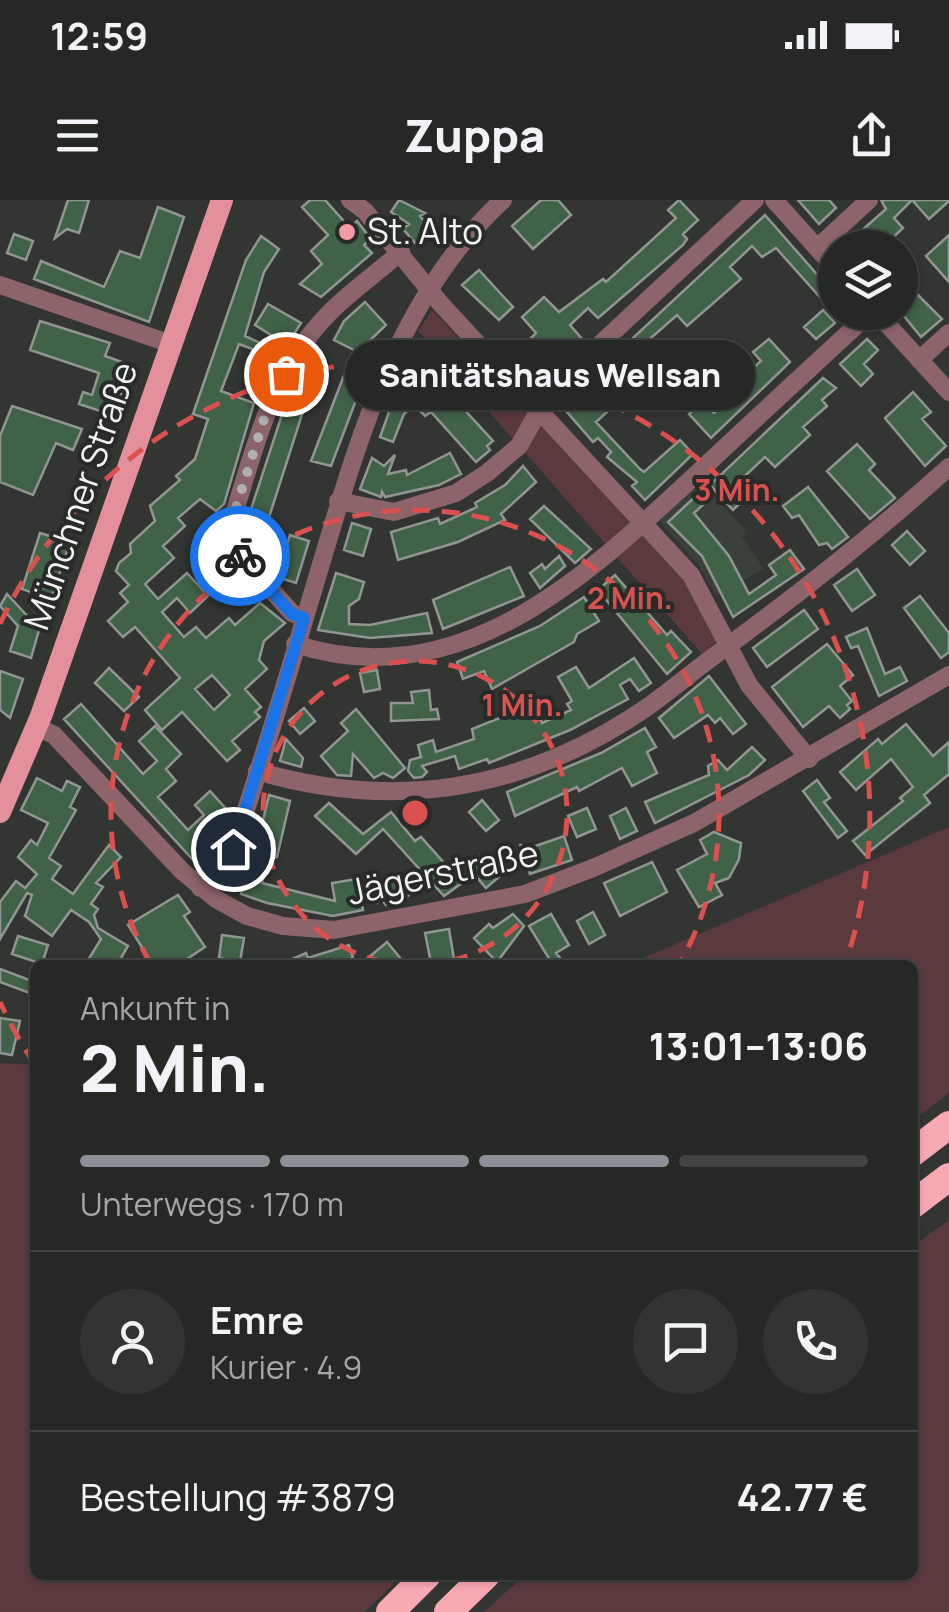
<!DOCTYPE html>
<html lang="de">
<meta charset="utf-8">
<style>
:root{--surface:#262826;--page:#323432;--text:#f1f3f6;--muted:#a4a6a7;--line:#424443;--accent:#8c9099}
body{margin:0;font-family:Manrope,sans-serif;background:var(--page);color:var(--text);height:100vh;display:flex;flex-direction:column;font-size:38px;white-space:nowrap}
*{box-sizing:border-box;margin:0}
p{font-size:32px;color:var(--muted)}
.icon{flex:none;width:55px;height:55px;fill:none;stroke:currentColor;stroke-width:2;stroke-linecap:round;stroke-linejoin:round}
.map{position:relative;flex:1;overflow:hidden}
.drawer{position:absolute;left:30px;top:760px;width:888px;height:620px;display:flex;flex-direction:column;background:var(--surface);border-radius:15px;box-shadow:0 2px 8px #0004,0 0 0 2px var(--line)}
.drawer>*{flex:none}
.buttons{position:absolute;left:818px;top:30px;display:grid;gap:20px}
.buttons a{display:grid;place-items:center;width:100px;height:100px;border-radius:50%;background:var(--surface);box-shadow:0 2px 8px #0004,0 0 0 2px var(--line);font-size:50px}
.pin{position:absolute;display:grid;place-items:center;width:85px;height:85px;color:#fff;margin:-42px;border:5px solid #fff;border-radius:50%;box-shadow:0 2px 10px #0007}
.courier{position:absolute;display:grid;place-items:center;width:100px;height:100px;margin:-50px;border:8px solid #1a73e8;border-radius:50%;background:#fff;color:#222;box-shadow:0 2px 12px #0007}
.bubble{position:absolute;height:70px;border-radius:35px;background:var(--surface);box-shadow:0 2px 8px #0004,0 0 0 2px var(--line);font-size:32px;font-weight:800;line-height:70px;text-align:center}
.summary em{font-style:normal;font-weight:800}
.summary div{display:flex;flex-direction:column-reverse}
.summary{display:flex;align-items:center;justify-content:space-between;height:170px;padding:0 50px}
h1{font-size:65px;font-weight:800;line-height:75px}
.bar{display:grid;grid-template-columns:repeat(4,1fr);gap:15px 10px;align-content:center;height:120px;padding:0 50px}
.bar i{height:12px;border-radius:8px;background:var(--line)}
.bar .selected{background:var(--accent)}
.bar p{grid-column:span 4}
.line{display:flex;align-items:center;gap:25px;padding:0 50px;border-top:2px solid var(--line)}
.line div{flex:1}
.round{display:grid;place-items:center;flex:none;width:105px;height:105px;border-radius:52px;background:var(--page)}
.status{display:flex;justify-content:space-between;align-items:center;height:70px;padding:0 50px;background:var(--surface);direction:ltr}
.status svg{height:28px;fill:currentColor}
header{display:flex;justify-content:space-between;align-items:center;height:130px;padding:0 50px;background:var(--surface);font-size:45px;font-weight:800}
.map>svg:first-child{display:block}
</style>
<div class="status"><b>12:59</b><svg viewBox="0 0 49 12"><path d="M0 12V9h3v3zM5 12V6h3v6zM10 12V3h3v9zM15 12V0h3v12zM26 1h20v11H26zM47 4h2v5h-2z"/></svg></div>
<header><svg class="icon" aria-label="menu" viewBox="0 0 24 24"><path d="M4 6h16M4 12h16M4 18h16"/></svg>Zuppa<svg class="icon" aria-label="share" viewBox="0 0 24 24"><path d="M12 15V3M7 8l5-5 5 5M5 13v7h14v-7"/></svg></header>
<div class="map">
<svg width="949" height="1412" viewBox="0 0 949 1412">
<rect width="100%" height="100%" fill="#323532"/>
<path fill="#39413a" d="M700,281L746,331L742,337L764,369L716,395L697,363L658,320Z"/>
<path fill="#5b3a3e" d="M432,110L686,379L718,440L702,454L418,131Z
M949,627V893L913,920L912,765H627Z
M0,863L35,865V1375H402L365,1412H0Z
M949,1020V1412H484L525,1375H912L913,1046Z"/>
<path fill="#406248" stroke="#929692" stroke-width="2.5" fill-rule="evenodd" d="M68,0H89L79,33L67,29L55,38Z
M310,0H325L350,28L357,21L371,39L364,45L372,53L321,97L300,84L322,64L311,51L328,35L302,7Z
M399,0L425,13L420,16L432,30L416,44L403,29L409,24L391,12Z
M541,0H558L571,15L533,49L512,26Z
M679,0L698,20L683,34L687,39L683,45L598,118L588,108L570,125L582,139L539,179L526,165L540,152L529,140L536,133L522,117L544,97L559,112L603,79L606,82L676,18L668,10Z
M798,0H829L836,8L819,24Z
M881,0H949V1L929,19L912,0L894,18L903,28L882,48H842L886,9Z
M158,7L184,17L149,122L34,79L41,61L104,87L120,51L140,58Z
M765,15L835,95L826,104L776,48L762,57L752,46L730,67L741,79L687,126L677,115L644,144L651,152L639,163L634,156L604,183L620,200L596,222L640,269L644,272L680,240L693,254L645,300L632,286L637,282L607,257L611,252L598,238L593,242L561,205Z
M14,34L33,41L26,60L7,53Z
M949,35V82L926,56Z
M261,36L279,49L264,72L245,136L269,147L266,154L239,144L221,191L254,203L224,304L216,311L200,299L178,318L185,326L163,346L174,358L145,384L158,399L187,373L208,396L190,413L177,398L162,412L184,437L196,427L206,438L229,418L235,425L260,403L285,423L264,441L259,460L267,469L245,489L261,507L255,512L260,517L232,541L240,550L227,561L182,512L162,530L145,510L180,478L135,427L123,437L108,421L128,402L120,393L129,385L116,371L119,363L131,353L130,344L155,321L150,306L180,280L176,276L195,259L208,219L193,214L246,60ZM212,475L230,495L214,510L195,489Z
M479,70L513,107L499,120L462,85Z
M900,77L942,119L921,137L900,111Z
M365,102L386,125L358,152L334,140L344,121Z
M268,104L301,123L287,145L255,125Z
M823,110L835,123L816,139L804,127Z
M40,121L110,143L105,156L133,166L112,215L79,204L83,192L92,195L99,173L30,150Z
M769,139L790,162L711,238L689,214L703,201L714,213L742,188L737,183L761,161L753,152Z
M867,139L878,150L864,164L873,174L861,186L840,164Z
M351,157L369,166L331,266L311,261Z
M417,158L493,241L487,246L490,250L476,262L431,212L425,216L414,205L404,214L393,242L380,237L394,198L412,183L402,172Z
M823,178L836,188L822,200L827,206L803,227L810,235L775,267L765,257L731,289L742,301L733,310L710,285Z
M913,192L931,212L922,219L946,246L925,266L885,218Z
M289,193L307,199L262,339L243,334Z
M12,206L82,229L73,250L56,243L33,295L0,282V236Z
M857,244L875,264L869,270L895,298L870,319L827,271Z
M450,253L461,274L439,285L385,297L382,292L381,297L360,289L372,258L384,266L395,255L388,274L406,270L407,275Z
M523,266L536,282L501,314L505,320L458,342L398,360L391,332L438,318L440,324L477,307L475,303L505,285Z
M808,287L848,337L832,349L827,343L819,345L799,315L792,318L783,306Z
M698,294L706,302L694,313L729,356L749,394L776,375L769,365L790,350L804,369L733,417L702,356L668,322Z
M544,306L591,349L575,363L530,319Z
M352,323L371,329L363,356L344,350Z
M907,331L925,351L910,365L892,345Z
M40,333L70,342L51,399L22,389Z
M290,335L309,341L296,383L277,377Z
M559,356L565,366L540,388L530,373L542,364L545,369Z
M510,367L524,396L443,429L433,400Z
M857,369L875,395L852,411L834,385Z
M336,373L364,382L359,399L349,406V424L370,425L427,413L432,433L370,438L318,430Z
M615,375L667,435L671,431L691,452L667,474L598,390Z
M7,394L31,420L41,423L31,458L10,451L18,426L0,406Z
M920,396L949,433V452L941,458L904,408Z
M584,397L599,421L577,434L574,442L492,489L484,471L463,479L457,462L540,426Z
M804,410L818,429L767,467L753,448Z
M867,428L885,474L900,467L907,481L879,496L858,446L851,448L846,437Z
M827,444L853,475L840,486L852,501L847,505L850,509L840,518L829,506L803,527L772,487Z
M634,458L651,483L639,491L630,479L620,485L628,499L570,530L489,563L487,559L459,569L455,556L422,566L427,572L422,577L414,578L408,571L410,560L421,557L418,545L433,540L436,552L474,539L472,529L535,504L542,523L571,510L567,504L572,501L558,477L576,467L589,488Z
M109,468L139,497L124,511L95,483Z
M377,470L380,489L364,492L360,473Z
M0,471L23,479L10,518L0,510Z
M709,476L746,524L733,534L720,518L715,523L708,515L674,538L659,518Z
M429,490L431,510L437,509L439,519L391,521V503H413L411,492Z
M81,504L143,574L157,561L139,541L155,526L181,554L166,569L176,581L158,597L188,630L204,615L195,605L210,591L228,611L213,624L220,633L193,660L64,519Z
M304,508L315,521L300,534L289,521Z
M356,509L405,568L393,578L383,573L374,578L353,554L351,576L337,575L321,556L348,531L341,523Z
M906,524L933,556L949,542V574L924,595L930,603L865,655L853,641L903,601L900,598L913,587L891,559L856,590L840,572L878,539L882,544Z
M645,528L656,547L647,552L657,573L632,586L622,568L579,591L577,587L515,616L507,592L601,553Z
M286,539L303,558L301,567L280,561Z
M752,547L765,560L749,575L655,623L645,602L709,575L708,566L718,560L727,570Z
M37,578L62,591L67,581L80,587L70,607L76,610L49,658L61,666L52,679L73,694L109,645L121,657L96,683L103,687L91,704L98,709L94,715L98,728L128,746L117,765H85L101,739L89,722L71,710L52,736L25,716L32,695L27,693L0,739V702L16,681L25,688L37,674L18,657L31,640L37,645L48,623L21,610Z
M817,580L830,598L824,602L847,631L838,638L803,591Z
M269,595L290,601L277,657L256,649Z
M482,600L499,620L486,631L469,612Z
M329,603L363,634L391,612L415,641L421,637L462,683L444,696L383,629L356,654L315,616Z
M587,608L596,629L577,637L568,616Z
M626,608L637,631L620,639L610,616Z
M714,632L741,643L739,659L729,678L715,683L722,695L699,707L677,670L707,654L700,640Z
M564,636L572,660L530,674L520,644L529,654L527,649Z
M480,656L499,677L486,688L468,667Z
M652,662L667,692L620,716L604,683Z
M248,670L264,675L262,683L335,701L332,683L357,679L363,710L333,716L267,703L241,694Z
M394,677L410,694L398,705L393,699L386,705L381,699L377,703L365,689L375,680L382,688Z
M178,695L190,712L184,716L205,747L178,765H153L128,725Z
M593,712L605,735L589,744L577,721Z
M513,714L524,726L497,762L474,738L489,724L493,728Z
M551,714L569,745L556,753L566,765H553L529,726Z
M449,729L454,759L431,763L425,733Z
M222,735L244,738L240,762L219,758Z
M18,736L48,745L42,764L12,754Z
M387,742L406,765H374L368,758Z
M349,745L353,758L346,760L347,765H279L306,753L308,758Z
M0,769L35,782V795L0,782Z
M0,818L20,821L12,855L0,853Z"/>
<g fill="none" stroke-linecap="round" stroke-linejoin="round">
<path stroke="#8d6469" stroke-width="18" d="M350,0L365,11L440,103L691,375L749,485L809,559
M774,0L835,68
M817,48L869,0
M0,85L171,144
M876,112L949,192
M919,160L949,133
M338,301L394,312L456,293L487,273L519,246L546,198L581,162L755,0
M304,418L292,413L232,346L229,330C251,262 267,186 314,130C338,100 372,77 401,52
M295,444C463,499 593,370 704,267C759,215 815,164 871,112
M37,527L54,535L182,671L216,699L247,716L283,726L334,730L525,694L593,668L694,623L949,475
M257,571C396,612 526,590 646,508C673,489 698,467 725,448C803,391 877,332 949,267
M200,688L233,649C264,558 291,464 319,371C358,240 398,96 503,0"/>
<path stroke="#e3909c" stroke-width="22" d="M0,612L41,516L222,0"/>
<path stroke="#f9a9b4" stroke-width="28" d="M912,953L949,925
M912,1005L949,977
M390,1412L427,1375
M448,1412L486,1375"/>
</g>
<g fill="none" stroke-linecap="round" stroke-linejoin="round">
<path stroke="#aeb1af" stroke-width="10" stroke-dasharray="0 18" d="M240,356L232,346L229,330L265,216L286,174"/>
<path stroke="#1a73e8" stroke-width="12" d="M233,649L304,418L292,414L240,356"/>
</g>
<g fill="none" stroke="#db5150" stroke-width="5" stroke-dasharray="18 12">
<path d="M414 765A152 152 0 1 1 416 765"/>
<path d="M150 763A304 304 0 1 1 680 763"/>
<path d="M35 865A456 456 0 0 1 0 802M0 424A456 456 0 0 1 846 761"/>
</g>
<circle fill="#f39aa7" stroke="#282b28" stroke-width="4" cx="347" cy="32" r="10"/>
<g text-anchor="middle" stroke-width="8" stroke-linejoin="round" paint-order="stroke">
<g font-size="35" fill="#f1f4f2" stroke="#282b28" text-anchor="start">
<text x="367" y="44">St. Alto</text>
</g>
<g font-size="35" fill="#f1f4f2" stroke="#282b28">
<text transform="translate(81 296) rotate(-71)" y="12">Münchner Straße</text>
<text transform="translate(443 673) rotate(-12)" y="12">Jägerstraße</text>
</g>
</g>
<circle cx="415" cy="613" r="15" fill="#db5150" stroke="#282b28" stroke-width="5"/>
<g font-size="30" text-anchor="middle" font-weight="bold" fill="#db5150" stroke="#282b28" stroke-width="8" stroke-linejoin="round" paint-order="stroke">
<text x="737" y="301">3 Min.</text>
<text x="630" y="409">2 Min.</text>
<text x="522" y="516">1 Min.</text>
</g>
</svg>
<div class="buttons">
<a><svg class="icon" aria-label="layers" viewBox="0 0 24 24"><path d="M12 4l9 5-9 5-9-5zM3 14l9 5 9-5"/></svg></a>
</div>
<div class="pin" style="left:286px;top:174px;background:#ea580c"><svg class="icon" aria-label="bag" viewBox="0 0 24 24"><path d="M5 8h14l-1 12H6zM9 8a3 3 0 0 1 6 0"/></svg></div>
<div class="pin" style="left:233px;top:649px;background:#1f2937"><svg class="icon" aria-label="home" viewBox="0 0 24 24"><path d="M3 11l9-7 9 7M6 9v11h12V9"/></svg></div>
<div class="courier" style="left:240px;top:356px"><svg class="icon" aria-label="bike" viewBox="0 0 24 24"><circle cx="6" cy="16" r="4"/><circle cx="18" cy="16" r="4"/><path d="M6 16l4-8h5l3 8M10 8l3 8H6M13 5h3"/></svg></div>
<div class="bubble" style="left:345px;top:140px;width:410px">Sanitätshaus Wellsan</div>
<section class="drawer">
<div class="summary"><div><h1>2 Min.</h1><p>Ankunft in</p></div><em>13:01–13:06</em></div>
<div class="bar"><i class="selected"></i><i class="selected"></i><i class="selected"></i><i></i><p>Unterwegs · 170 m</p></div>
<div class="line" style="height:180px"><a class="round"><svg class="icon" aria-label="person" viewBox="0 0 24 24"><circle cx="12" cy="8" r="4"/><path d="M4 21q1-7 8-7t8 7"/></svg></a><div><b>Emre</b><p>Kurier · 4.9</p></div><a class="round"><svg class="icon" aria-label="chat" viewBox="0 0 24 24"><path d="M4 5h16v11H9l-5 4z"/></svg></a><a class="round"><svg class="icon" aria-label="phone" viewBox="0 0 24 24"><path d="M5 4h4l2 5-3 2q2 4 5 5l2-3 5 2v4C11 20 4 13 5 4z"/></svg></a></div>
<div class="line" style="height:130px"><div>Bestellung #3879</div><b>42.77 €</b></div>
</section>
</div>
